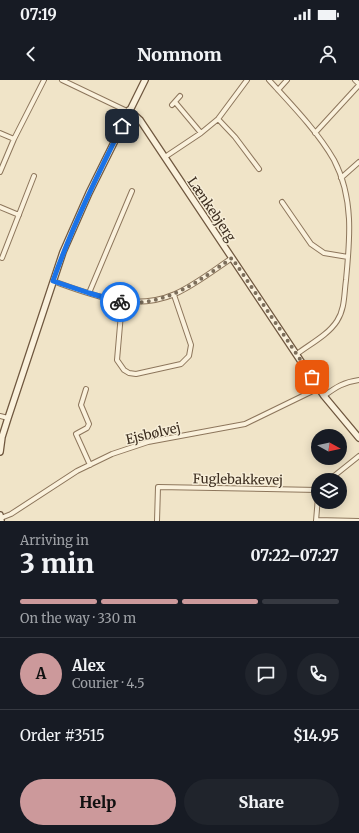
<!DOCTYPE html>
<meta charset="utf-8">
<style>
:root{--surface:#171b24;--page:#20242c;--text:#f1f3f6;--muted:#9ea1a6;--line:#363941;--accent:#cc999b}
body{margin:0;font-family:Merriweather,serif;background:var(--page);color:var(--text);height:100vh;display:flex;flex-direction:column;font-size:15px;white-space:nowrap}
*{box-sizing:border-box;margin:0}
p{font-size:13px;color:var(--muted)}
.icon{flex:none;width:22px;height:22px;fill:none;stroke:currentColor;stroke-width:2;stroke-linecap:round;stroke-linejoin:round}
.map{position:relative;height:441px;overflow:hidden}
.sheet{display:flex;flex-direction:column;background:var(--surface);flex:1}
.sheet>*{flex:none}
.needle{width:26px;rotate:98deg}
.buttons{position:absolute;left:311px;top:349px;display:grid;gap:8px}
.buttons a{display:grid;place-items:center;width:36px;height:36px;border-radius:50%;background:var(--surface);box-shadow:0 2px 10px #0003;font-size:20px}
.pin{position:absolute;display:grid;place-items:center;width:34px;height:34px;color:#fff;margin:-17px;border-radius:8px;box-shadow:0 2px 6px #0006}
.courier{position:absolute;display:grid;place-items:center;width:40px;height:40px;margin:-20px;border:3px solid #1a73e8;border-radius:50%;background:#fff;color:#222;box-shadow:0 1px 5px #0007}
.overview em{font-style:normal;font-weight:800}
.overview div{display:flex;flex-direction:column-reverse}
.overview{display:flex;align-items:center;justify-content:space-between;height:68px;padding:0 20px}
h1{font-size:26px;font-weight:800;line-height:30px}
.bar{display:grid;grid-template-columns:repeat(4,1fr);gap:6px 4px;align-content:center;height:48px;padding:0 20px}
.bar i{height:5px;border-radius:3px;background:var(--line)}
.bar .active{background:var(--accent)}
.bar p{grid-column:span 4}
.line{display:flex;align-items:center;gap:10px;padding:0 20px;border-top:1px solid var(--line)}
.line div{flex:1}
.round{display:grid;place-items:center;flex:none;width:42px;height:42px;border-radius:21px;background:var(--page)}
.primary-button{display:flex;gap:8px;margin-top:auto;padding:8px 20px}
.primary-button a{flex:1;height:46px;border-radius:24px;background:var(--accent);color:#111;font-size:16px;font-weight:800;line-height:46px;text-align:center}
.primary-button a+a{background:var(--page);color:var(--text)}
.status{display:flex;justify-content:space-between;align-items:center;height:28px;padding:0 20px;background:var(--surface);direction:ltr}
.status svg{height:11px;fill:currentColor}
header{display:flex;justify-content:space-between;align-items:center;height:52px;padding:0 20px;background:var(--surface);font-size:18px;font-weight:800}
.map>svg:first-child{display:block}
</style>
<div class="status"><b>07:19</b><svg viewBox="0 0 49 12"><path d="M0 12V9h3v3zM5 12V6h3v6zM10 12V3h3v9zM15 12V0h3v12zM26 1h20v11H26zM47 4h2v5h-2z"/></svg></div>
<header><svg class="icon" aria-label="back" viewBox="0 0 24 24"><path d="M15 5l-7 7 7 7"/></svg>Nomnom<svg class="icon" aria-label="person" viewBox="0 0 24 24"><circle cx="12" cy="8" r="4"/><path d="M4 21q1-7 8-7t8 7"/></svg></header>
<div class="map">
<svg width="359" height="441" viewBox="0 0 359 441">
<rect width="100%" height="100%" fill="#f0e4c8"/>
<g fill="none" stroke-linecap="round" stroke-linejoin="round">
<g stroke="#8d765c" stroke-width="6">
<path id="street" d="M62,0L129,32
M269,0C291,24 318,52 334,80C354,118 350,159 346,200C344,214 345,229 337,241C328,255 310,264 297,274
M355,0L359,4
M278,10L287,0
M175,22L201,53
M172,25L180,16
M218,39L235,57L259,89
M0,53L14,59
M315,53L359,5
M165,77L201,53L218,39L247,0
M0,92L14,59L44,0
M341,98L359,82
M282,122L311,164L324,173L348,177
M0,127L19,135
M2,178L34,96
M53,201C92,215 133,232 175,214C195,205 214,190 232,178
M89,213L132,111
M122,222L117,280L124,290L129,293L136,294L181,284L189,276L191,265L174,215
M86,309L81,325L89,344L87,348L76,354L90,385
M324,316C336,307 344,302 359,300
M0,336L8,338
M329,400L359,376
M1,438L11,434L77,391L112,374L148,362L245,344L319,308
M316,440L359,441
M157,441L158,407L318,410
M316,441L318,417"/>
</g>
<g stroke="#6f573f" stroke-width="8">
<path id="secondary" d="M129,30L140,40L324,316L359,358
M0,372L2,357L8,338L63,172L89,113L145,0
M0,435L1,441"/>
</g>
<use href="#street" stroke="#faf1dc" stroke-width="4"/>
<use href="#secondary" stroke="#faf1dc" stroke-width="5.5"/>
</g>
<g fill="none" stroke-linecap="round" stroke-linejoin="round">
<path stroke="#7c6e5b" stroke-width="4" stroke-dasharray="0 7.2" d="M120,222C166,227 197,202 232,178L312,297"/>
<path stroke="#1a73e8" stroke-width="5" d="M120,222L89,213L53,201C72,147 97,96 122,46"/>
</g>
<g text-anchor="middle" stroke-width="3" stroke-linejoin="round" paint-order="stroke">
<g font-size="13" fill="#3d2e20" stroke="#f7eed8">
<text transform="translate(212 129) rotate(56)" y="5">Lænkebjerg</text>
<text transform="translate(153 353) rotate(-13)" y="5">Ejsbølvej</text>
<text transform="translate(238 399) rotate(1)" y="5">Fuglebakkevej</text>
</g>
</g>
</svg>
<div class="buttons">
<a><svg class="needle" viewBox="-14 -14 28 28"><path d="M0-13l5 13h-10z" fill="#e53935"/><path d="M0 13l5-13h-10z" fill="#9ea1a6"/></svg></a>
<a><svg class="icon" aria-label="layers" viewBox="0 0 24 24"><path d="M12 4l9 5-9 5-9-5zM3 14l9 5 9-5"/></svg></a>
</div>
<div class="pin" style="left:312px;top:297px;background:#ea580c"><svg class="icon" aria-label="bag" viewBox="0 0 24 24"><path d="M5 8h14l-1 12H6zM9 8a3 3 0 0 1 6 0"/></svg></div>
<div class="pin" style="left:122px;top:46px;background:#1f2937"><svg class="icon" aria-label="home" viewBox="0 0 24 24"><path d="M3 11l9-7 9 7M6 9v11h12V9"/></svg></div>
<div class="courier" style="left:120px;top:222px"><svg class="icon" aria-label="bike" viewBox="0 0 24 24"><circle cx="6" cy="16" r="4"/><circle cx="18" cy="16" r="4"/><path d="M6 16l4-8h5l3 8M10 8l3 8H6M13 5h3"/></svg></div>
</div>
<section class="sheet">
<div class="overview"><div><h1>3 min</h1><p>Arriving in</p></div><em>07:22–07:27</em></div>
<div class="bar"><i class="active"></i><i class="active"></i><i class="active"></i><i></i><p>On the way · 330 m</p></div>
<div class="line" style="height:72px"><b class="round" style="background:var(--accent);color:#111">A</b><div><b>Alex</b><p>Courier · 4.5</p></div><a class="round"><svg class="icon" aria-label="chat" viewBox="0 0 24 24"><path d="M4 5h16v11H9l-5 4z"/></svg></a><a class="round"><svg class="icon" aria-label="phone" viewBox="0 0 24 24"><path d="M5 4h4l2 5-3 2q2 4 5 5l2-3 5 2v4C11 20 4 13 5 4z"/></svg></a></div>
<div class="line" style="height:52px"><div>Order #3515</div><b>$14.95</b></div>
<div class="primary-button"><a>Help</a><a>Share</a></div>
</section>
